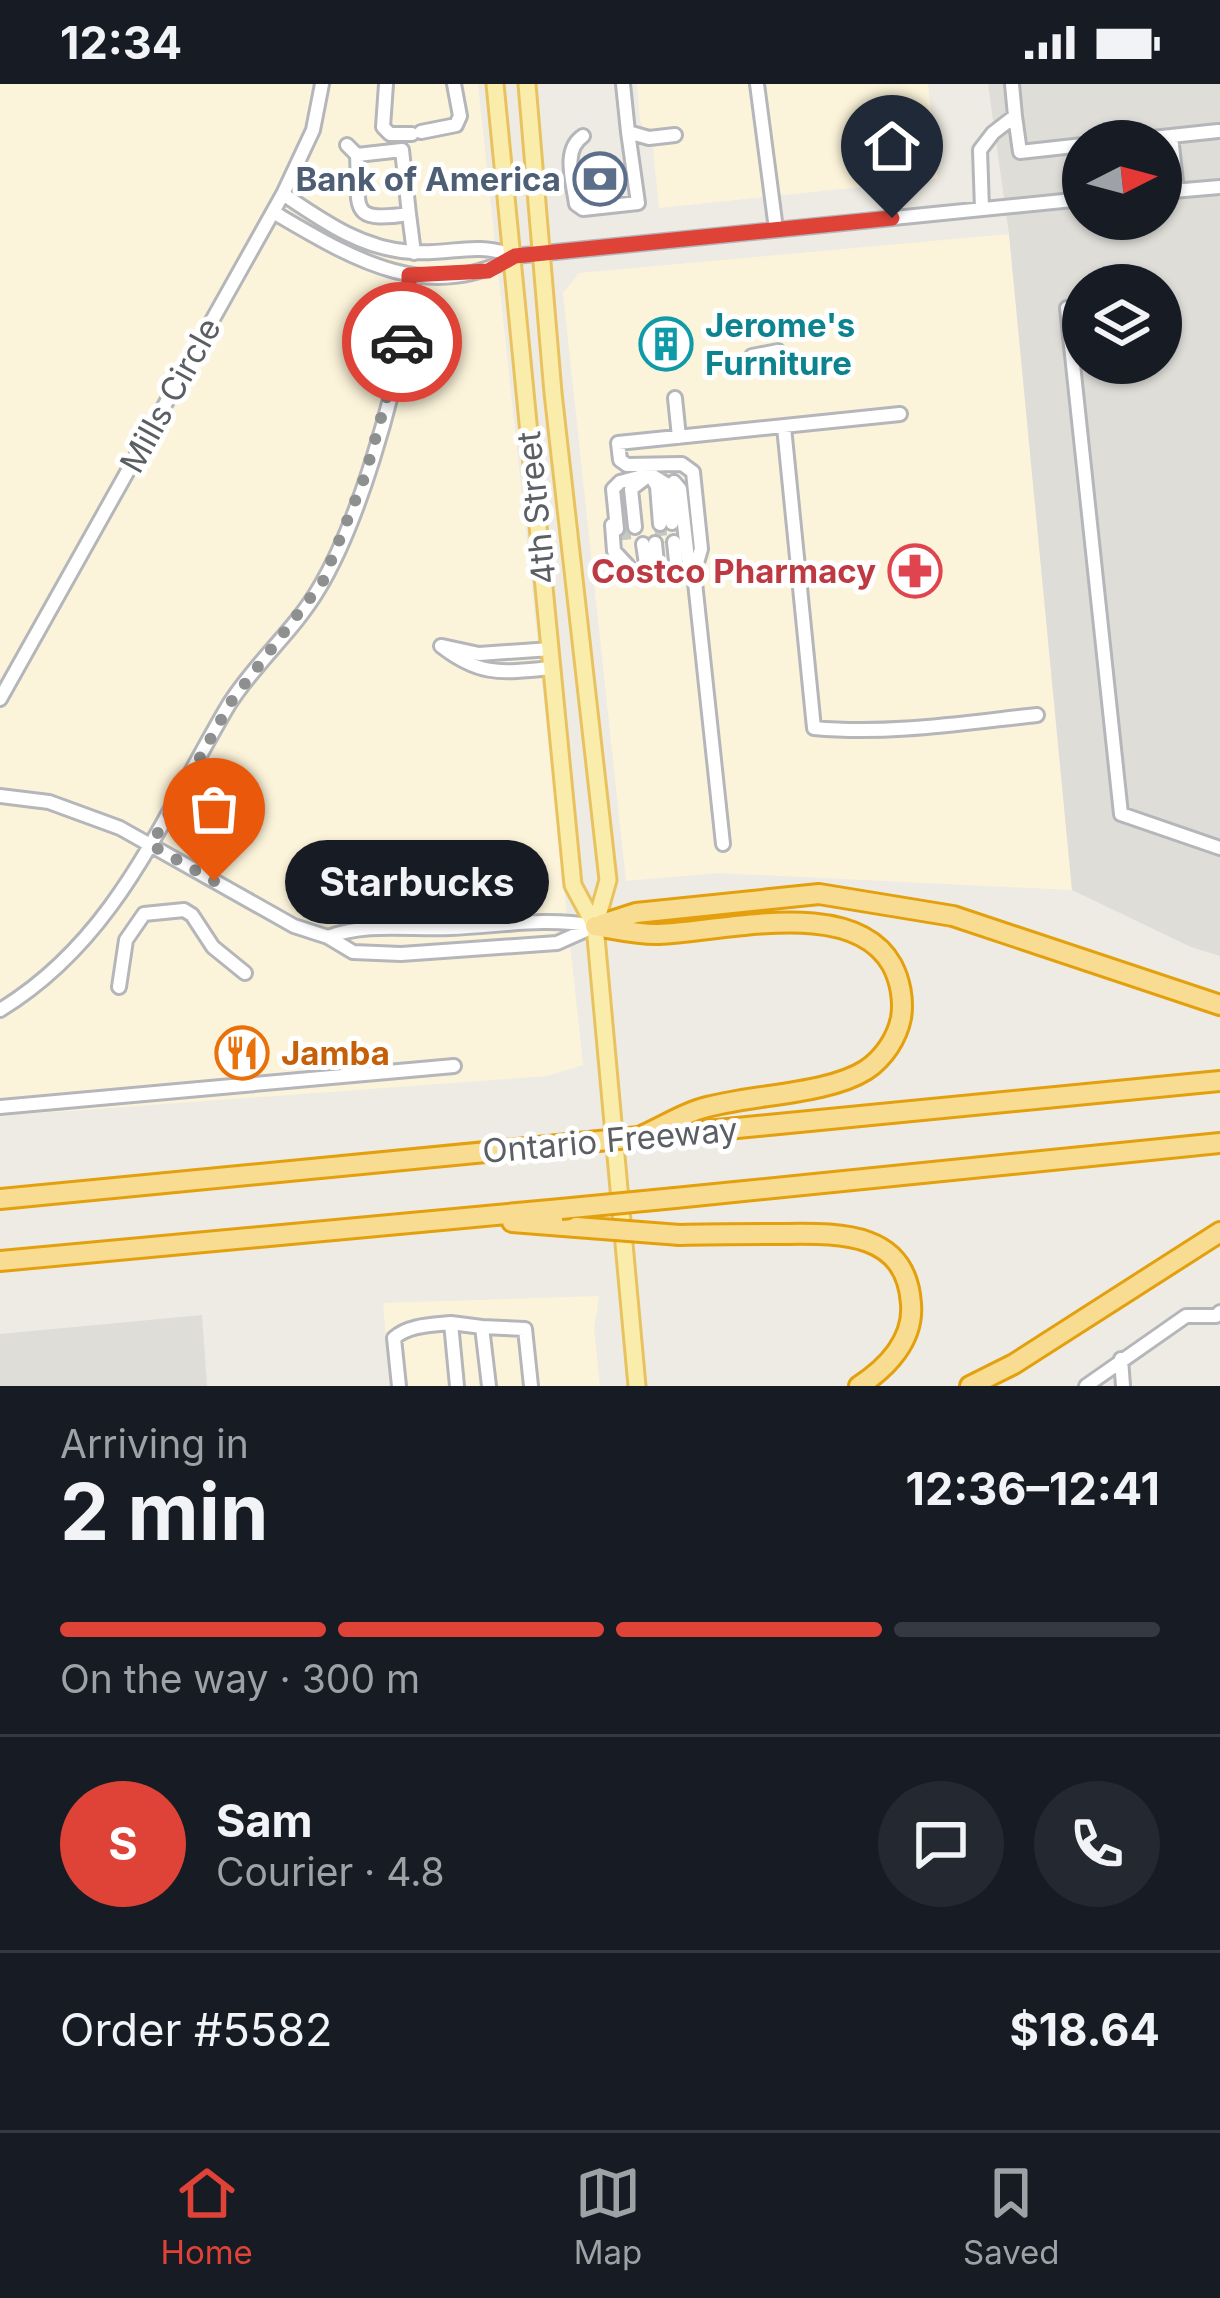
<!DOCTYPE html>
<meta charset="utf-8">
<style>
:root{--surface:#171b24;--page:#242831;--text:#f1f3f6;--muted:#9ea1a6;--line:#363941;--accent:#df4337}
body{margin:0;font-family:Inter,sans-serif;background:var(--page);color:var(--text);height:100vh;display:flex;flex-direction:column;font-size:45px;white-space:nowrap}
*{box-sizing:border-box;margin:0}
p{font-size:39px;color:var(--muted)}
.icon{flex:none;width:66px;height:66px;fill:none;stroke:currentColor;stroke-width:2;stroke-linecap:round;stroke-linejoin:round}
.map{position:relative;height:1302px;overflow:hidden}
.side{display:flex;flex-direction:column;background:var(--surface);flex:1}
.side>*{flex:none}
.needle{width:78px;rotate:84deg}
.fabs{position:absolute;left:1062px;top:36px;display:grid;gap:24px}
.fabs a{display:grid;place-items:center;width:120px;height:120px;border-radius:50%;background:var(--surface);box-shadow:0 3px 9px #0004;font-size:60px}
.pin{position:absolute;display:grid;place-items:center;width:102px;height:102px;color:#fff;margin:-123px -51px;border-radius:50% 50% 50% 0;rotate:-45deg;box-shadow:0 0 12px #0007}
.pin .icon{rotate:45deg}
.courier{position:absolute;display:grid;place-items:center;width:120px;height:120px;margin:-60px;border:9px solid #df4337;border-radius:50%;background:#fff;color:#222;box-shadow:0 3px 15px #0007}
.bubble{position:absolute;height:84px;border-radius:42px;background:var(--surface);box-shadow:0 3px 9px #0004;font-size:39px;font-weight:700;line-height:84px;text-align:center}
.overview em{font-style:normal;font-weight:700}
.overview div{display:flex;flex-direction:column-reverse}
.overview{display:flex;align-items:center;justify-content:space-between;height:204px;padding:0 60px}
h1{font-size:78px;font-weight:700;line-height:90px}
.bar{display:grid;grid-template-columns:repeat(4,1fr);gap:18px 12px;align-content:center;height:144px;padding:0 60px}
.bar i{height:15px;border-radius:9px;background:var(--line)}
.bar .current{background:var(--accent)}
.bar p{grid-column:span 4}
.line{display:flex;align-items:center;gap:30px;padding:0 60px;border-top:3px solid var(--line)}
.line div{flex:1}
.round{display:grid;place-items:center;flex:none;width:126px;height:126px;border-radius:63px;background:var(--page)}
.status{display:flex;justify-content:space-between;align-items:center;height:84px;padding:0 60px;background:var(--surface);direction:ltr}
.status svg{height:33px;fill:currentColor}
.menu{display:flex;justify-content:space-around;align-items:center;height:168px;border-top:3px solid var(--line);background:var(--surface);font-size:33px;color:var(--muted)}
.menu a{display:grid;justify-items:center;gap:6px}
.menu .current{color:var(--accent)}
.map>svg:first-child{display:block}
</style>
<div class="status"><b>12:34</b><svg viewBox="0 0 49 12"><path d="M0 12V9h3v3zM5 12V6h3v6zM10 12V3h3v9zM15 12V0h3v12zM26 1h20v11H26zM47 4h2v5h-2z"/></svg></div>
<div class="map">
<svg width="1220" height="1302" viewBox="0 0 1220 1302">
<rect width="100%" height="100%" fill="#edebe3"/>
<path fill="#fcf4da" d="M0,0H478L583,981L547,992L0,1032Z
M637,0H928L938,95L659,124L653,64L640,37Z
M1009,150L1072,806L718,789L626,797L563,209L579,189Z
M599,1212L594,1245L600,1302H390L383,1219Z"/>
<path fill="#dfddd8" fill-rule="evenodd" d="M988,0H1220V872L1191,863L1072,806L1009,150ZM1083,57H1161V135H1083ZM1083,201H1161V279H1083Z
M202,1231L207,1302H0V1250Z"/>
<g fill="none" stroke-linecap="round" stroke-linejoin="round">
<path stroke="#c8c8c3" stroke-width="12" stroke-dasharray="12 6" stroke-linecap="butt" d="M660,440L662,459
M624,444L626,462"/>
<g stroke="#b4b6ba" stroke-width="18">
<path id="minor" d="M386,0L383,43L390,50H412
M623,0L628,48L649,54L675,51
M757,0L776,145
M1012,0L1015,32
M421,48L456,41L460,32L454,0
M583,52C562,66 573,97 576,120L583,125L638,119L628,48
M1171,52L1177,107
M1124,57L1218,47
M347,61L357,71C360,124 346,139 409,130L402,66L357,71
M1161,108L1220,103
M283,110C323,137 362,165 412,168C453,171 472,157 515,172
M982,125L980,66L993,49L1015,32L1020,68L1083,61
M273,128C350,173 426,222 515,172L1083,115
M409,130L414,169
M1067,224L1121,730L1220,764
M752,272L778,267
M675,314L679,353
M784,343L814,644C889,651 963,639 1037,631
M650,391L657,402L660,440
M674,398L680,405L688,475
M612,441L614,467L628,482
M635,443L631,405L644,395
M617,445L613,405L620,398L650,390L668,401L672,439
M674,458L676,477
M655,459L657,479
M643,460L646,480
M441,562C482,594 504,588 553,584
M442,562L479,570L551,565
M0,615L283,110L313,46L322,0
M0,712L49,718L120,744L294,842L328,853L353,868L401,870L557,859L595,842
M723,760L694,489L701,465L693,388L682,380L627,381L620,376L618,359L900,330
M328,853C368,838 408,846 451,844C500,842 545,833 594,842
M119,903L126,856L144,830L184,826L192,831L213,863L245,889
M0,926C117,855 161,735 228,622C253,581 293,548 318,506C360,437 392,317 408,237C411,223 409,206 409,192
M0,1023L454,982
M451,1239L482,1243L489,1302
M482,1243L525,1245L531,1302
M1121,1275L1123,1302
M399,1302L394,1254C409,1241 431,1241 451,1239L457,1302
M1086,1302L1186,1232H1216L1220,1228"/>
</g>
<g stroke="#e9c260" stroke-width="21">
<path id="major" d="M495,0L573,801L595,842
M527,0L553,309L608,796L595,842L637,1302"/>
</g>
<g stroke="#e49f0d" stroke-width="24">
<path id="highway" d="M602,840L636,829L819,810L953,832L1220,921
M595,842C616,845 638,851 659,850C722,848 853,811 892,881C900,896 904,916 901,934C897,954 884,974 866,986C825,1012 745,1010 697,1026C677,1033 658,1045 639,1053
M655,1052L1220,997
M675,1114L1220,1059
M0,1115L548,1062
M512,1138L576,1143
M680,1151C711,1150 742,1150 773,1150C830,1150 906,1142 911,1220C914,1256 887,1284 859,1302
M0,1177L561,1125
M970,1302L1014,1280L1220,1148"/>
</g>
<use href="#minor" stroke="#fff" stroke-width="12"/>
<use href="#major" stroke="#faedab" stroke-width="15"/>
<use href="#highway" stroke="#f7dc91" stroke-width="18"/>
<g stroke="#e49f0d" stroke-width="24" stroke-linecap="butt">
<path id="highway-bridge" d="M548,1062L639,1053
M561,1125L675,1114
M576,1143L680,1151"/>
</g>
<use href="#highway-bridge" stroke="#f7dc91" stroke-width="18"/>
</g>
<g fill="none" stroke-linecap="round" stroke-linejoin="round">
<path stroke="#8e9090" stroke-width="12" stroke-dasharray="0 21.6" d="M214,797L151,761L231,618L323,497L365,392L402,258"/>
<path stroke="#df4337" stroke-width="15" d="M402,258L409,234V191L488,187L515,172L892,134"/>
</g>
<defs>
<g id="bank-ring" transform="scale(2.7)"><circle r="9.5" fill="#fff" stroke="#5c6f8a" stroke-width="1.5"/><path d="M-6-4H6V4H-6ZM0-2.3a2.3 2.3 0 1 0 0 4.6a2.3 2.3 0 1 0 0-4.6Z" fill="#5c6f8a"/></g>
<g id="building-ring" transform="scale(2.7)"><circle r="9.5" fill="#fff" stroke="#0f9aa8" stroke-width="1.5"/><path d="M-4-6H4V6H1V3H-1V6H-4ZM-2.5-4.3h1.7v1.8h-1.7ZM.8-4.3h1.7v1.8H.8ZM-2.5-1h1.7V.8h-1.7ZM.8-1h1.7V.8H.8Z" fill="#0f9aa8"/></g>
<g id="pharmacy-ring" transform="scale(2.7)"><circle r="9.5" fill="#fff" stroke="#e0444e" stroke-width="1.5"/><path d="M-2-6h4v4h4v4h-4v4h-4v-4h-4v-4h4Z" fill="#e0444e"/></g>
<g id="restaurant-ring" transform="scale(2.7)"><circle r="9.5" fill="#fff" stroke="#e8710a" stroke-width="1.5"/><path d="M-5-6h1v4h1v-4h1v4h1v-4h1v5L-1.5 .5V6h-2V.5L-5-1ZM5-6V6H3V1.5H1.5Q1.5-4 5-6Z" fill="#e8710a"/></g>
</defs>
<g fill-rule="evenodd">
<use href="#bank-ring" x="600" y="95"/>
<use href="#building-ring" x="666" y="260"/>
<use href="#pharmacy-ring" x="915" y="487"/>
<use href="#restaurant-ring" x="242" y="969"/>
</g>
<g text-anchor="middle" stroke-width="10" stroke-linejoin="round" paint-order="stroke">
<g font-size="33" font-weight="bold" fill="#4e5e75" stroke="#fff" text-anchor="end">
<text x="561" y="107">Bank of America</text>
</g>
<g font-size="33" font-weight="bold" fill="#0d838f" stroke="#fff" text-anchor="start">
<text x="705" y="253">Jerome's<tspan x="705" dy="38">Furniture</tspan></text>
</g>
<g font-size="33" fill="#5b5f63" stroke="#fff">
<text transform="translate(170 311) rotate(-61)" y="12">Mills Circle</text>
<text transform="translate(536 424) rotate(-96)" y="12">4th Street</text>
<text transform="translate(610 1056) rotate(-5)" y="12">Ontario Freeway</text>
</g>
<g font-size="33" font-weight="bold" fill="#be3a42" stroke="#fff" text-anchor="end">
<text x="876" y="499">Costco Pharmacy</text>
</g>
<g font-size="33" font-weight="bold" fill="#c56008" stroke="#fff" text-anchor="start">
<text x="281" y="981">Jamba</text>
</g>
</g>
</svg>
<div class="fabs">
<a><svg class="needle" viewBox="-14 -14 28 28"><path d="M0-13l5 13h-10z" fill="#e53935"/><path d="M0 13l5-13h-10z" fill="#9ea1a6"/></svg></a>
<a><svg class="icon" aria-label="layers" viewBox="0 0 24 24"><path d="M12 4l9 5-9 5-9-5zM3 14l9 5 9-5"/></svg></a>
</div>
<div class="pin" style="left:214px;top:797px;background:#ea580c"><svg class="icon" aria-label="bag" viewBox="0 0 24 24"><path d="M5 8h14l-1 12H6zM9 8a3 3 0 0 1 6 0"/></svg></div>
<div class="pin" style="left:892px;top:134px;background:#1f2937"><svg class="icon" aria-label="home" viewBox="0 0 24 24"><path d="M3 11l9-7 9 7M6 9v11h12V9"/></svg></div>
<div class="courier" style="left:402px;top:258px"><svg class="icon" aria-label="car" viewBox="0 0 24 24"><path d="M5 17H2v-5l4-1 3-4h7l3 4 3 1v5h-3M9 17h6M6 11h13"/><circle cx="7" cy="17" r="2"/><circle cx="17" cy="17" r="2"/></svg></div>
<div class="bubble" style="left:285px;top:756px;width:264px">Starbucks</div>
</div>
<section class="side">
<div class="overview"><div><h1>2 min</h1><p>Arriving in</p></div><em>12:36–12:41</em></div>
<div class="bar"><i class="current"></i><i class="current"></i><i class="current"></i><i></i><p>On the way · 300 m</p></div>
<div class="line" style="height:216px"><b class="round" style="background:var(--accent);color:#fff">S</b><div><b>Sam</b><p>Courier · 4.8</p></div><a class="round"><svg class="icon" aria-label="chat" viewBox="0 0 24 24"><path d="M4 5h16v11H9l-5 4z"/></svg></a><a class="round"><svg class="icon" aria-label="phone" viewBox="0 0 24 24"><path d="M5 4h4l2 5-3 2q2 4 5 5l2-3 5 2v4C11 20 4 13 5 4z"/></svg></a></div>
<div class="line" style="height:156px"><div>Order #5582</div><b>$18.64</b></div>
</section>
<nav class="menu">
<a class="current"><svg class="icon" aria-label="home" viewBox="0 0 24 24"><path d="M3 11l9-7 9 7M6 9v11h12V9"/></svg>Home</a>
<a><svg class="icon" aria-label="map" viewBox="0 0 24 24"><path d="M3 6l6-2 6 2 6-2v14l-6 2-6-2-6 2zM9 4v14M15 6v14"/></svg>Map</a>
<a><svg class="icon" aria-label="saved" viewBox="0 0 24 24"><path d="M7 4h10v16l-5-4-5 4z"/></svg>Saved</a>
</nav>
